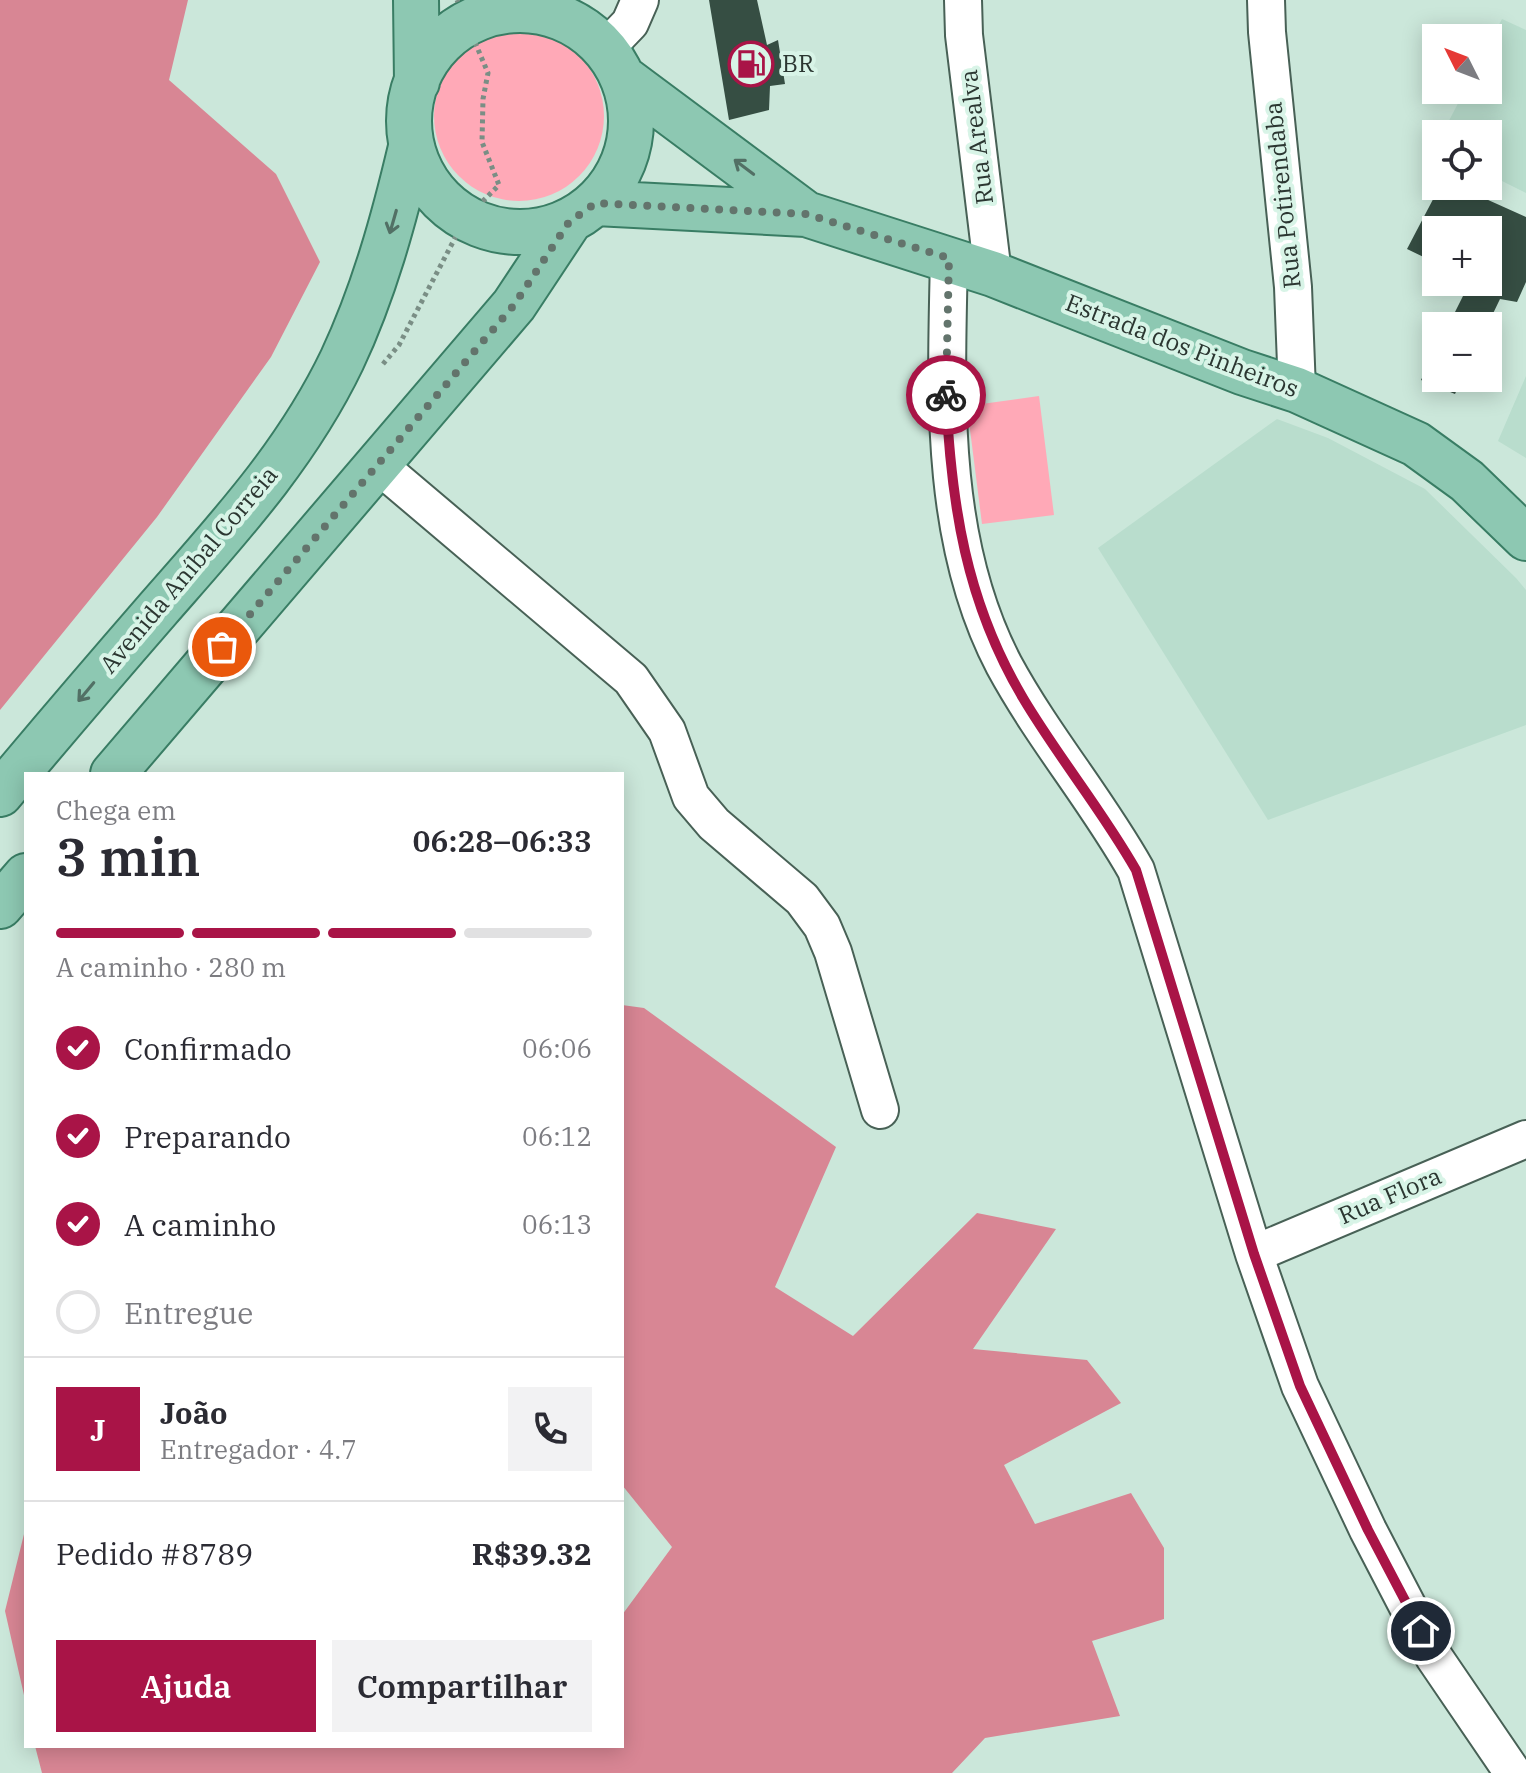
<!DOCTYPE html>
<html lang="pt">
<meta charset="utf-8">
<style>
:root{--surface:#fff;--page:#f2f2f3;--text:#2b2b33;--muted:#7c7c81;--line:#e1e1e2;--accent:#a91447}
body{margin:0;font-family:"IBM Plex Serif",serif;background:var(--page);color:var(--text);height:100vh;display:flex;flex-direction:column;font-size:30px;white-space:nowrap}
*{box-sizing:border-box;margin:0}
p{font-size:26px;color:var(--muted)}
.icon{flex:none;width:44px;height:44px;fill:none;stroke:currentColor;stroke-width:2;stroke-linecap:round;stroke-linejoin:round}
.map{position:relative;flex:1;overflow:hidden}
.panel{position:absolute;left:24px;top:772px;width:600px;height:976px;display:flex;flex-direction:column;background:var(--surface);border-radius:0px;box-shadow:0 4px 20px #0003}
.panel>*{flex:none}
.needle{width:52px;rotate:312deg}
.fabs{position:absolute;left:1422px;top:24px;display:grid;gap:16px}
.fabs a{display:grid;place-items:center;width:80px;height:80px;border-radius:0px;background:var(--surface);box-shadow:0 4px 20px #0003;font-size:40px}
.pin{position:absolute;display:grid;place-items:center;width:68px;height:68px;color:#fff;margin:-34px;border:4px solid #fff;border-radius:50%;box-shadow:0 2px 8px #0007}
.courier{position:absolute;display:grid;place-items:center;width:80px;height:80px;margin:-40px;border:6px solid #a91447;border-radius:50%;background:#fff;color:#222;box-shadow:0 2px 10px #0007}
.head em{font-style:normal;font-weight:600}
.head div{display:flex;flex-direction:column-reverse}
.head{display:flex;align-items:center;justify-content:space-between;height:136px;padding:0 32px}
h1{font-size:52px;font-weight:600;line-height:60px}
.bar{display:grid;grid-template-columns:repeat(4,1fr);gap:12px 8px;align-content:center;height:96px;padding:0 32px}
.bar i{height:10px;border-radius:6px;background:var(--line)}
.bar .selected{background:var(--accent)}
.bar p{grid-column:span 4}
.line{display:flex;align-items:center;gap:20px;padding:0 32px;border-top:2px solid var(--line)}
.line div{flex:1}
.round{display:grid;place-items:center;flex:none;width:84px;height:84px;border-radius:0px;background:var(--page)}
ol{padding:0 32px;list-style:none}
li{display:flex;align-items:center;gap:24px;height:88px}
li p{margin-inline-start:auto}
li .icon{padding:8px;border-radius:50%;background:var(--accent);color:#fff;stroke-width:4}
li:last-child{color:var(--muted)}
li i{width:44px;height:44px;border:4px solid var(--line);border-radius:50%}
.action{display:flex;gap:16px;margin-top:auto;padding:16px 32px}
.action a{flex:1;height:92px;border-radius:0px;background:var(--accent);color:#fff;font-size:32px;font-weight:600;line-height:92px;text-align:center}
.action a+a{background:var(--page);color:var(--text)}
.map>svg:first-child{display:block}
</style>
<div class="map">
<svg width="1526" height="1773" viewBox="0 0 1526 1773">
<rect width="100%" height="100%" fill="#cbe7da"/>
<path fill="#b9ddcd" d="M1502,19L1526,30V193L1488,174V134H1442L1465,90H1488V45Z
M1526,376V458L1498,441Z
M1277,419L1328,438L1425,489L1516,578L1526,590V725L1268,820L1098,548Z"/>
<path fill="#ffa9b7" d="M434 116a85 85 0 1 1 170 0a85 85 0 1 1-170 0Z
M1039,396L1054,515L982,524L967,406Z"/>
<path fill="#d88694" d="M0,0H188L169,80L276,174L320,262L271,357L157,517L0,710Z
M622,1005L644,1008L836,1147L775,1287L853,1336L977,1213L1056,1229L973,1349L1087,1360L1121,1403L1004,1465L1035,1524L1131,1493L1164,1548V1619L1092,1641L1120,1716L985,1738L952,1773H42L35,1746H622V1615L672,1547L622,1485Z
M26,1526V1704L5,1611Z"/>
<path fill="#364e43" d="M709,0H757L767,45L778,40L785,84L770,86L769,110L729,120Z
M1440,186H1457L1526,217V282L1517,302L1500,299L1487,326H1448L1470,282H1488V230H1436V263L1407,249Z
M1436,349V378H1462L1455,394L1421,380Z"/>
<g fill="none" stroke-linecap="round" stroke-linejoin="round">
<g stroke="#486156" stroke-width="40">
<path id="minor" d="M963,0L964,35L993,274
M1266,0L1267,32L1293,287L1297,390
M605,49L630,23L640,0
M949,258C946,394 939,541 1004,665C1043,737 1096,799 1136,870L1254,1254L1300,1386L1368,1530L1434,1657L1513,1773
M377,464L631,679L667,731L691,797L714,824L802,899L822,926L833,952L880,1110
M1254,1254L1526,1139"/>
</g>
<g stroke="#397d64" stroke-width="48">
<path id="major" d="M416,0L417,82
M409 121a111 111 0 1 1 222 0a111 111 0 1 1-222 0Z
M622,77L806,214
M596,203L806,214L993,274L1242,372L1297,390L1416,444L1467,481L1526,538
M113,774L514,305L569,222
M0,794C52,732 105,670 158,609C227,530 296,456 342,360C374,292 394,219 411,147
M0,906L26,876"/>
</g>
<path stroke="#7a8e85" stroke-width="5" stroke-dasharray="4 4" stroke-linecap="butt" d="M383,364L399,345L465,219L499,185L482,142L483,99L488,73L457,0"/>
<use href="#minor" stroke="#fff" stroke-width="36"/>
<use href="#major" stroke="#8dc8b2" stroke-width="44"/>
</g>
<defs><path id="oneway-shaft" d="M-6 0H5M1.5-3L5.5 0L1.5 3" fill="none" stroke-width="1.6" stroke-linecap="round" stroke-linejoin="round" transform="scale(2)"/></defs>
<g stroke="#527065">
<use href="#oneway-shaft" transform="translate(744 167) rotate(-143)"/>
<use href="#oneway-shaft" transform="translate(393 222) rotate(106)"/>
<use href="#oneway-shaft" transform="translate(86 692) rotate(130)"/>
</g>
<g fill="none" stroke-linecap="round" stroke-linejoin="round">
<path stroke="#63746c" stroke-width="8" stroke-dasharray="0 14.4" d="M222,647L514,305L569,222L596,203L806,214L949,258L946,395"/>
<path stroke="#a91447" stroke-width="10" d="M946,395C951,504 966,602 1023,698C1058,757 1102,810 1136,870L1254,1254L1300,1386L1368,1530L1421,1631"/>
</g>
<defs>
<g id="fuel-ring" transform="scale(2.3)"><circle r="9.5" fill="#d8f4e7" stroke="#a91447" stroke-width="1.5"/><path d="M-5.5-6h7V0h2V4h1.3V-2.5L3-4.5l.8-.8L6-3V5H2.5V1h-1V6h-7ZM-4.2-4.7v3.2H.2V-4.7Z" fill="#a91447"/></g>
</defs>
<g fill-rule="evenodd">
<use href="#fuel-ring" x="751" y="64"/>
</g>
<g text-anchor="middle" stroke-width="8" stroke-linejoin="round" paint-order="stroke">
<g font-size="24" fill="#2b3631" stroke="#d8f4e7" text-anchor="start">
<text x="782" y="72">BR</text>
</g>
<g font-size="24" fill="#2b3631" stroke="#d8f4e7">
<text transform="translate(977 137) rotate(-97)" y="8">Rua Arealva</text>
<text transform="translate(1283 195) rotate(-96)" y="8">Rua Potirendaba</text>
<text transform="translate(1182 346) rotate(21)" y="8">Estrada dos Pinheiros</text>
<text transform="translate(189 570) rotate(-50)" y="8">Avenida Aníbal Correia</text>
<text transform="translate(1390 1196) rotate(-23)" y="8">Rua Flora</text>
</g>
</g>
</svg>
<div class="fabs">
<a><svg class="needle" viewBox="-14 -14 28 28"><path d="M0-13l5 13h-10z" fill="#e53935"/><path d="M0 13l5-13h-10z" fill="#7c7c81"/></svg></a>
<a><svg class="icon" aria-label="locate" viewBox="0 0 24 24"><circle cx="12" cy="12" r="6"/><path d="M12 2v4M12 18v4M2 12h4M18 12h4"/></svg></a>
<a>+</a>
<a>−</a>
</div>
<div class="pin" style="left:222px;top:647px;background:#ea580c"><svg class="icon" aria-label="bag" viewBox="0 0 24 24"><path d="M5 8h14l-1 12H6zM9 8a3 3 0 0 1 6 0"/></svg></div>
<div class="pin" style="left:1421px;top:1631px;background:#1f2937"><svg class="icon" aria-label="home" viewBox="0 0 24 24"><path d="M3 11l9-7 9 7M6 9v11h12V9"/></svg></div>
<div class="courier" style="left:946px;top:395px"><svg class="icon" aria-label="bike" viewBox="0 0 24 24"><circle cx="6" cy="16" r="4"/><circle cx="18" cy="16" r="4"/><path d="M6 16l4-8h5l3 8M10 8l3 8H6M13 5h3"/></svg></div>
<section class="panel">
<div class="head"><div><h1>3 min</h1><p>Chega em</p></div><em>06:28–06:33</em></div>
<div class="bar"><i class="selected"></i><i class="selected"></i><i class="selected"></i><i></i><p>A caminho · 280 m</p></div>
<ol>
<li><svg class="icon" aria-label="check" viewBox="0 0 24 24"><path d="M5 12l5 5 9-10"/></svg>Confirmado<p>06:06</p></li>
<li><svg class="icon" aria-label="check" viewBox="0 0 24 24"><path d="M5 12l5 5 9-10"/></svg>Preparando<p>06:12</p></li>
<li><svg class="icon" aria-label="check" viewBox="0 0 24 24"><path d="M5 12l5 5 9-10"/></svg>A caminho<p>06:13</p></li>
<li><i></i>Entregue</li>
</ol>
<div class="line" style="height:144px"><b class="round" style="background:var(--accent);color:#fff">J</b><div><b>João</b><p>Entregador · 4.7</p></div><a class="round"><svg class="icon" aria-label="phone" viewBox="0 0 24 24"><path d="M5 4h4l2 5-3 2q2 4 5 5l2-3 5 2v4C11 20 4 13 5 4z"/></svg></a></div>
<div class="line" style="height:104px"><div>Pedido #8789</div><b>R$39.32</b></div>
<div class="action"><a>Ajuda</a><a>Compartilhar</a></div>
</section>
</div>
